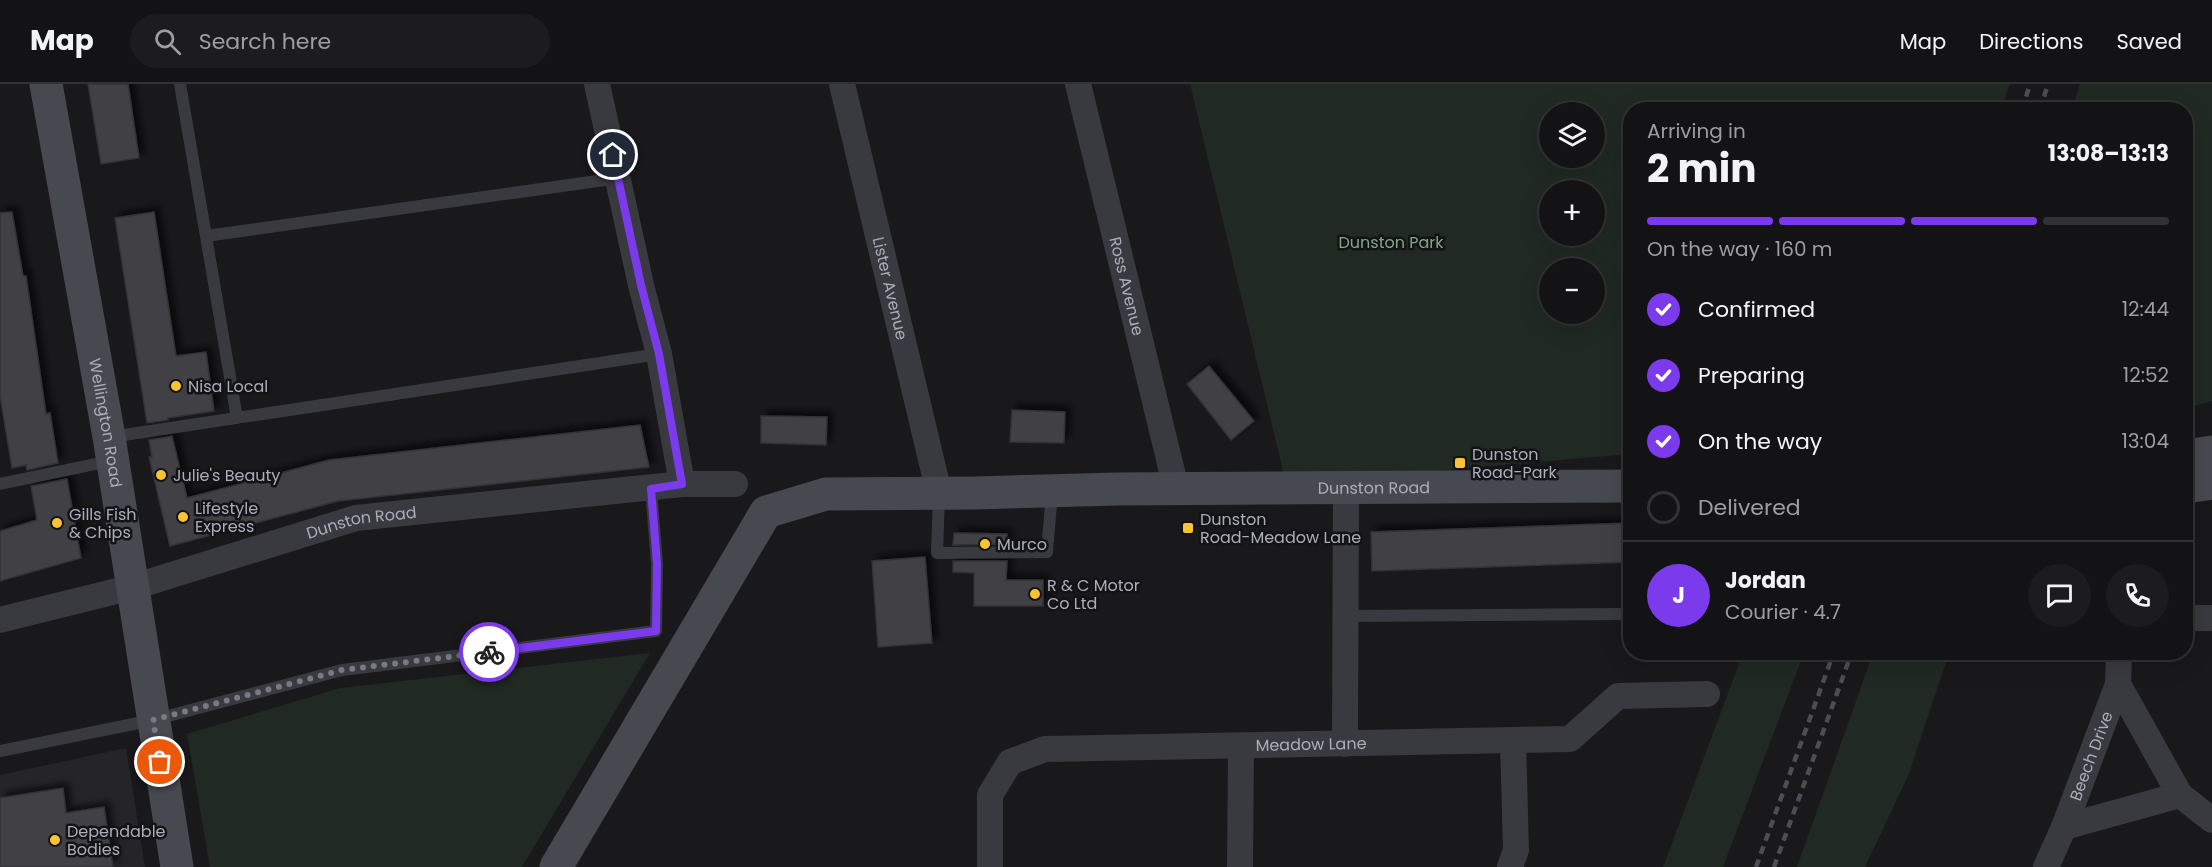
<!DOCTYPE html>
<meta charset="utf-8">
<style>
:root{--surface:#131214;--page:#1c1b1d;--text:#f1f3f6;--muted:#9d9ea0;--line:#323234;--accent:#7c3aed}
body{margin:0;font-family:Poppins,sans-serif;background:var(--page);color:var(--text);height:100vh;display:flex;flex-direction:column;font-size:22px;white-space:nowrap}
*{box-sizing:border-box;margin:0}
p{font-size:20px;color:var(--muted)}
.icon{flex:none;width:33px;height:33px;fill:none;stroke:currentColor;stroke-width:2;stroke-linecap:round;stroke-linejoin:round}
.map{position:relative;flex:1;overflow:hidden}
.drawer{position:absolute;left:1623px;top:18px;width:570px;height:558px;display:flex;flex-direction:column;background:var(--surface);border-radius:24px;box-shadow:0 6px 24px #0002,0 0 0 2px var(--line)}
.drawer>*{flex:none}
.controls{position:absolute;left:1539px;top:18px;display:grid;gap:12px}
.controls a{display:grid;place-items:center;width:66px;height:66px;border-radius:50%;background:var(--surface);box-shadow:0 6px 24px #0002,0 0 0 2px var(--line);font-size:30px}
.pin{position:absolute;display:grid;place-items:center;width:51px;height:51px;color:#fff;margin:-26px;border:3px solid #fff;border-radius:50%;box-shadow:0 2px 6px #0007}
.courier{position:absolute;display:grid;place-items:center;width:60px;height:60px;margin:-30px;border:4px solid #7c3aed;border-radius:50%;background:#fff;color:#222;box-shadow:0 2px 8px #0007}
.head em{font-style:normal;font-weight:700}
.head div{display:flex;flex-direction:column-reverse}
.head{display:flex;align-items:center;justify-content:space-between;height:102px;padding:0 24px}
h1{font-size:39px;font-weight:700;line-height:45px}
.bar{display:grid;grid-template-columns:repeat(4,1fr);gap:9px 6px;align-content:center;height:72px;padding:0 24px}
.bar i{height:8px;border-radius:4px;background:var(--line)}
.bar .current{background:var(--accent)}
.bar p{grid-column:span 4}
.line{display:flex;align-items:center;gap:15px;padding:0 24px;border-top:2px solid var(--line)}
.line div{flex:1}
.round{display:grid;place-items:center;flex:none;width:63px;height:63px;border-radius:32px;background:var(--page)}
ol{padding:0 24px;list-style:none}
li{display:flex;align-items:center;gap:18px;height:66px}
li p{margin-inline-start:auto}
li .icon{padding:6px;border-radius:50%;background:var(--accent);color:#fff;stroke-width:4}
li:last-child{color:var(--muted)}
li i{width:33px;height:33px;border:3px solid var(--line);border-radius:50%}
header{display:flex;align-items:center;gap:36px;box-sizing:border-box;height:84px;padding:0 30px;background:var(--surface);border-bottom:2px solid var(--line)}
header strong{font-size:28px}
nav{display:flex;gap:33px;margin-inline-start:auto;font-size:21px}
.search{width:420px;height:54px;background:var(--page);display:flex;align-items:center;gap:15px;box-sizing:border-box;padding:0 21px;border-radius:33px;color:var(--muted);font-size:22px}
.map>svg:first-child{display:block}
</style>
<header>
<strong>Map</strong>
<div class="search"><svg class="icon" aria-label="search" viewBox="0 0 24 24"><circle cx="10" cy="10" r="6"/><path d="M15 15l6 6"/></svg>Search here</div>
<nav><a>Map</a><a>Directions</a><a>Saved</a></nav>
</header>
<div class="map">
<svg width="2212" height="783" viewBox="0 0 2212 783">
<defs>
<filter id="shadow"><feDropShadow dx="5.5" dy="-5.5" stdDeviation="3" flood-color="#0009"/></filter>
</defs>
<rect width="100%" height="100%" fill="#19181b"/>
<path fill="#252428" d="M126,664L145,783H0V691Z"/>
<path fill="#202922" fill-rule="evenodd" d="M1190,0H2010L2001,25L1630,26V370L1363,393L1285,395ZM1550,28H1594V74H1550ZM1550,106H1594V152H1550ZM1550,184H1594V230H1550Z
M2080,0H2212V317L2186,325V26L2072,25Z
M650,569L522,783H210L187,650L340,604Z
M1743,569H1804L1723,783H1663Z
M1873,569H1949L1909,690L1865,783H1797Z"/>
<path fill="#404045" stroke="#333237" stroke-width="1.5" filter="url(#shadow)" d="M88,0H128L139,74L101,80Z
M12,128L23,192H26L46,330L50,329L58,379L27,386L26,381L12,384L0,312V129Z
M154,128L176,272L206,268L214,327L167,334L168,336L147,339L115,134Z
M1209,282L1254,337L1231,356L1187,300Z
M1012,326L1065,328L1064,359L1010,358Z
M761,332L827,333L826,361L761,359Z
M640,341L649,383L338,417L170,462L149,373H152L149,356L172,352L187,414L329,376Z
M67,395L81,474L0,497V447L37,436L31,402Z
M1630,439V478L1372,487L1371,448Z
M954,449L1007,450V460L953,461Z
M925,473L932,559L878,563L872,477Z
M953,477H1007L1006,496H1043V522H974V489L953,488Z
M63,704L66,729L104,723L113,783H0V714Z"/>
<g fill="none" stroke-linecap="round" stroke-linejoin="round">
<path stroke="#393a40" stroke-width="12" d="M180,0L237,334
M206,152L619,94
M111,353L659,270
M0,400L110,377
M939,411L937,469L1047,468L1052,408
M1346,532L1619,530
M0,667L153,636L342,586L656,547L657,480L651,405"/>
<g stroke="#393a40" stroke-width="26">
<path d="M597,0L641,201L659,270L682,400"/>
<path id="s1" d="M842,0L939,409"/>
<path id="s2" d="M1078,0L1176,404"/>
<path d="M2186,534H2212"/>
<path id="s3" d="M0,536L133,503L356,434L682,400H735"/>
<path d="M2118,600L2180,711L2212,736"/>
<path d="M1345,660L1346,404"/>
<path d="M2064,743L2180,711"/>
<path id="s4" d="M990,783V711L1010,678L1045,665L1570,655L1618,612L1707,610"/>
<path d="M1240,783L1241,662"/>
<path d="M1510,783L1516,766L1513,657"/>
<path id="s5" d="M2046,783L2064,743L2118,600L2119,568"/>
</g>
<g stroke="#474950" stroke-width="33">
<path id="s6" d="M46,0L109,353L177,783"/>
<path d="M2186,372L2212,368"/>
<path d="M2186,403L2212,399"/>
<path id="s7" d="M556,783L766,428L826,410L975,409L1117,405L1630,402"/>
</g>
<path stroke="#4c4e55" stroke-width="4.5" stroke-dasharray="8 6" stroke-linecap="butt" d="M2022,26L2030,0
M2040,26L2048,0
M1756,783L1834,568
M1774,783L1852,568"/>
</g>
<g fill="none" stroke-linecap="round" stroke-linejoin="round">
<path stroke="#777a83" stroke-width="6" stroke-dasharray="0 10.8" d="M160,678L153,636L342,586L489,568"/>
<path stroke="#7c3aed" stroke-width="8" d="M489,568L656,547L657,480L651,405L682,400L659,270L641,201L613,71"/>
</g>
<g fill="#fac331" stroke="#131316" stroke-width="2">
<circle cx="176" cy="302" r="6"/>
<rect x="1454" y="373" width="12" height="12" rx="3"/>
<circle cx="161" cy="391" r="6"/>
<circle cx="183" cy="433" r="6"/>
<circle cx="57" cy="439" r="6"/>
<rect x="1182" y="438" width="12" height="12" rx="3"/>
<circle cx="985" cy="460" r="6"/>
<circle cx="1035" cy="510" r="6"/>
<circle cx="55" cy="756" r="6"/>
</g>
<g text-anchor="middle" stroke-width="5" stroke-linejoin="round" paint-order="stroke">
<g font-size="16" fill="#81a785" stroke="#131316">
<text x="1391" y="164">Dunston Park</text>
</g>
<g font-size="16" fill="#aaaebb" stroke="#131316">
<text dy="6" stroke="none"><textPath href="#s2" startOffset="208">Ross Avenue</textPath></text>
<text dy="6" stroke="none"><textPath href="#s1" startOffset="210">Lister Avenue</textPath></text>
<text dy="6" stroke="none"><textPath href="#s6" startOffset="344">Wellington Road</textPath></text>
<text dy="6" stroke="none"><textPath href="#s7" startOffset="1023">Dunston Road</textPath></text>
<text dy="6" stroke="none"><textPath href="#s3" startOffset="375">Dunston Road</textPath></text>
<text dy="6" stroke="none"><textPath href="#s4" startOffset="414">Meadow Lane</textPath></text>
<text dy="6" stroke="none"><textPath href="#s5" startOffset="120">Beech Drive</textPath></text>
</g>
<g font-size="16" fill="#aaaebb" stroke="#131316" text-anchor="start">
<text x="188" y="308">Nisa Local</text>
<text x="1472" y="376">Dunston<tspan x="1472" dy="18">Road-Park</tspan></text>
<text x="173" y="397">Julie's Beauty</text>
<text x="195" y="430">Lifestyle<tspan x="195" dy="18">Express</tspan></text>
<text x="69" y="436">Gills Fish<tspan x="69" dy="18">&amp; Chips</tspan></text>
<text x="1200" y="441">Dunston<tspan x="1200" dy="18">Road-Meadow Lane</tspan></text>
<text x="997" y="466">Murco</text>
<text x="1047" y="507">R &amp; C Motor<tspan x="1047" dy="18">Co Ltd</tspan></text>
<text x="67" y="753">Dependable<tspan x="67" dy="18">Bodies</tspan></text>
</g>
</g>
</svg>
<div class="controls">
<a><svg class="icon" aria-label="layers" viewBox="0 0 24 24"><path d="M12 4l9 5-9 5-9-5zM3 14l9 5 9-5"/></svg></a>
<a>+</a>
<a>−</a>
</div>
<div class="pin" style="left:160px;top:678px;background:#ea580c"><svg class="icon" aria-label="bag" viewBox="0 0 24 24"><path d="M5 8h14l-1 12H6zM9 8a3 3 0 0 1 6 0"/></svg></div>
<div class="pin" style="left:613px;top:71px;background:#1f2937"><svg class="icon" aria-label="home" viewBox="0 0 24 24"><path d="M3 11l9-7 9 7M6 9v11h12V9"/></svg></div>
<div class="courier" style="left:489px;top:568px"><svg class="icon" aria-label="bike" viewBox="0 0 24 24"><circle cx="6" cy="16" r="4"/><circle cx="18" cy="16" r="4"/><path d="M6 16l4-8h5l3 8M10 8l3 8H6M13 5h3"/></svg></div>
<section class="drawer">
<div class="head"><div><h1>2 min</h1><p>Arriving in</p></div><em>13:08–13:13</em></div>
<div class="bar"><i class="current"></i><i class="current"></i><i class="current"></i><i></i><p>On the way · 160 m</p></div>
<ol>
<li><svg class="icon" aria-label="check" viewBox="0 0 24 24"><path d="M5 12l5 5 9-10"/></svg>Confirmed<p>12:44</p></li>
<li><svg class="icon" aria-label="check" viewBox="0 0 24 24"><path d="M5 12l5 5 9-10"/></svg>Preparing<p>12:52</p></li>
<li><svg class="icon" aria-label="check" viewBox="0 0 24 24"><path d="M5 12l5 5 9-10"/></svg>On the way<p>13:04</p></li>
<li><i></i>Delivered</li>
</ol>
<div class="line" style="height:108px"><b class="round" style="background:var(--accent);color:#fff">J</b><div><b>Jordan</b><p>Courier · 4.7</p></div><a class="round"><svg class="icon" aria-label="chat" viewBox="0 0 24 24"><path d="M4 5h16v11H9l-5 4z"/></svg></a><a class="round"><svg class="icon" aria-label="phone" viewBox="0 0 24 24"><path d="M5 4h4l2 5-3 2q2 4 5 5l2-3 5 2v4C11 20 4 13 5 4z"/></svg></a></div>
</section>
</div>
